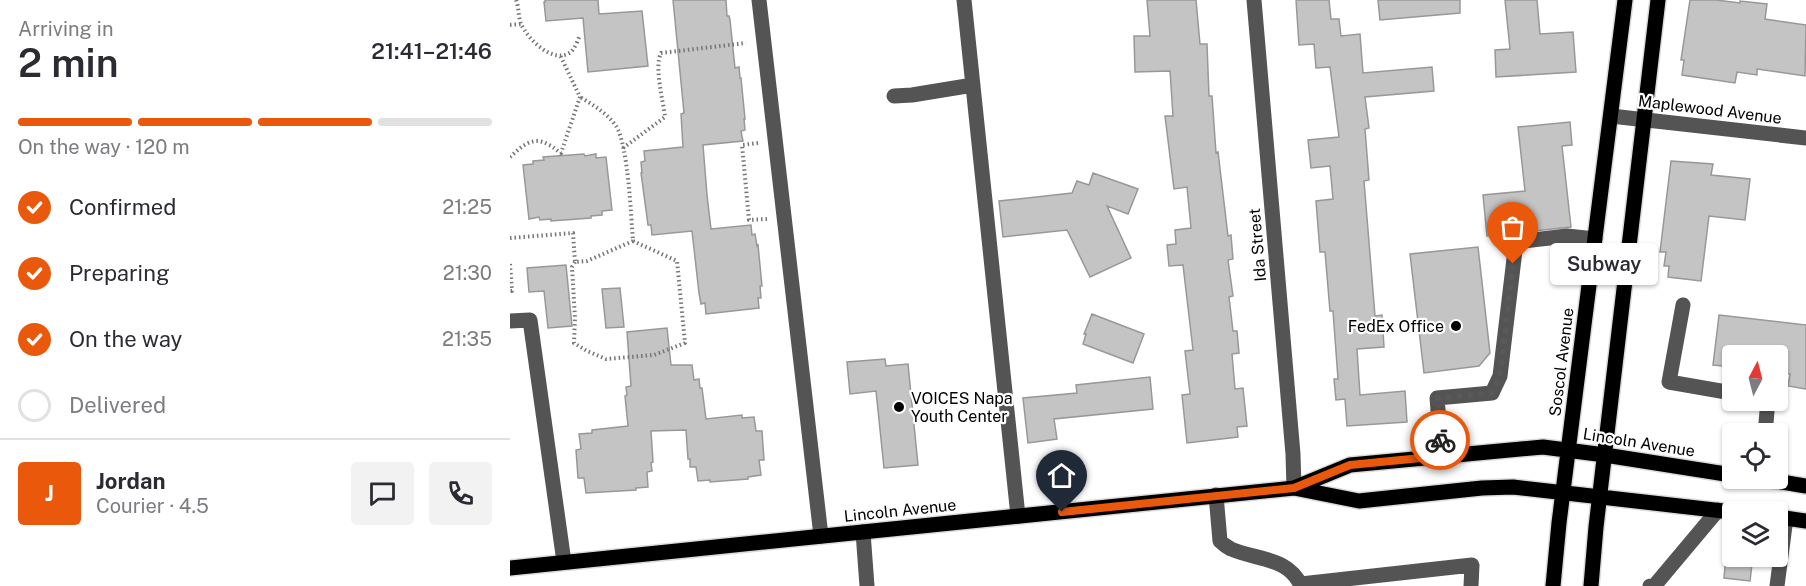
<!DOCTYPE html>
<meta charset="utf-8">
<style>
:root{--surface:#fff;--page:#f2f2f3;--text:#2b2b33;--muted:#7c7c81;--line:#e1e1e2;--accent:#ea580c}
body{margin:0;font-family:"Public Sans",sans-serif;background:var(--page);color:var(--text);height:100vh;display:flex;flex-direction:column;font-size:22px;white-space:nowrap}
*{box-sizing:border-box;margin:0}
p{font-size:20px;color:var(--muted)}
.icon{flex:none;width:33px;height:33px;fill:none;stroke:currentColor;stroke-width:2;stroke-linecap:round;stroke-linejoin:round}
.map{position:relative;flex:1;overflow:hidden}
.details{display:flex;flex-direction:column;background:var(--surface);width:510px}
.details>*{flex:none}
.needle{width:39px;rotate:7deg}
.controls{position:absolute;left:1212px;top:345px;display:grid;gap:12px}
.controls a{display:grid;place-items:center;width:66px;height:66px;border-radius:6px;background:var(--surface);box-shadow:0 2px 4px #0004;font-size:30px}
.pin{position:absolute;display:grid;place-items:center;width:51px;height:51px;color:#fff;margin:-62px -26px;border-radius:50% 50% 50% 0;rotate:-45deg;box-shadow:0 0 6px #0007}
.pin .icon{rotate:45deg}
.courier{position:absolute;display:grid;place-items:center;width:60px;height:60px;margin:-30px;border:4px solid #ea580c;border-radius:50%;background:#fff;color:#222;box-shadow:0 2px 8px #0007}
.bubble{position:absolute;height:42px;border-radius:6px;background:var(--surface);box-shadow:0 2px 4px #0004;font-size:20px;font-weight:600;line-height:42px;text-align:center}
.head em{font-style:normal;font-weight:600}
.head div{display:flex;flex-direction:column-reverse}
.head{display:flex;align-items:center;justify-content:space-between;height:102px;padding:0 18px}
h1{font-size:39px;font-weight:600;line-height:45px}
.bar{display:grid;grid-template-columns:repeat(4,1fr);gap:9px 6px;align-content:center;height:72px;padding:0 18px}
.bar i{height:8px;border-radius:4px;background:var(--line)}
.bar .on{background:var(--accent)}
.bar p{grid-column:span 4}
.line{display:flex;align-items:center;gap:15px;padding:0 18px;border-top:2px solid var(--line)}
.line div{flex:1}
.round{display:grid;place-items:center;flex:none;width:63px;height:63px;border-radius:6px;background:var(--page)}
ol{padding:0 18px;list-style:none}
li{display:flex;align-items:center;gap:18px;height:66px}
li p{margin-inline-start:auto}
li .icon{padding:6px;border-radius:50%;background:var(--accent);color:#fff;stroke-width:4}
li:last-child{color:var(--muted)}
li i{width:33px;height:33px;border:3px solid var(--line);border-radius:50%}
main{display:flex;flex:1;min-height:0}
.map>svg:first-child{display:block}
</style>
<main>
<section class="details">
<div class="head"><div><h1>2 min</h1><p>Arriving in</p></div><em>21:41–21:46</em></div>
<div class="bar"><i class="on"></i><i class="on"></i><i class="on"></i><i></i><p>On the way · 120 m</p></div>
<ol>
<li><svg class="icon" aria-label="check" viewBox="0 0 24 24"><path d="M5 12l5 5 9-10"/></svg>Confirmed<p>21:25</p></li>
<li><svg class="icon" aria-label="check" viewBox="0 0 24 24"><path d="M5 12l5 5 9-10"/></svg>Preparing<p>21:30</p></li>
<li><svg class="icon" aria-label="check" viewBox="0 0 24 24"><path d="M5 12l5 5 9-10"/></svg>On the way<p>21:35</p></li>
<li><i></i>Delivered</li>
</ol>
<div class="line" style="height:108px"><b class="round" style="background:var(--accent);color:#fff">J</b><div><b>Jordan</b><p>Courier · 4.5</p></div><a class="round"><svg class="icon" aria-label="chat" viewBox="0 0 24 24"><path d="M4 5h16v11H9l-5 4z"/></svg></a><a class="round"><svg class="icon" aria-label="phone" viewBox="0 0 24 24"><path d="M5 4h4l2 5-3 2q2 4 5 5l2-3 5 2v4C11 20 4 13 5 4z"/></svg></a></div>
</section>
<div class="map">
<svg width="1296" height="586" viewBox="0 0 1296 586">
<rect width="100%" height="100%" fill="#fff"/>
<path fill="#c4c4c4" stroke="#989898" stroke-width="1.5" d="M35,0H88L89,14L132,11L138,66L78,72L73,18L36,21L34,2H35Z
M163,0H216L217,16H219L220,20L225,68L229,67L230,78H231L235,119H234L235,130L231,131L233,141L193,145L197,195L201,229L241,225L242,235L245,234L247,246L248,245L252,286H250L251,298H248L249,308L196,314L195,303L191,304L189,293L182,231L142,235L141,225H138L131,173H132L131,162L135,161L134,151L173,147L171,114L174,113Z
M637,0H686L690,44H697L699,96H702L706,153L708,152L718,236L721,235L723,259L718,260L723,296L719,297L723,331H727L729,353L722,354L725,389L733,388L737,426L727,427L728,437L677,443L672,395L680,394L675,351L683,350L673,265L659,266L657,245L666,244L665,230L681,228L677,187L664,189L655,116H663L660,71L625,72L624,36H640Z
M786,0H819L821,19H829L831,36L850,34L853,73L922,67L924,91L855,97L859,128L855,129L859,180L854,181L865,316L872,315L874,347L847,349L850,395L895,391L897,422L837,426L835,399L826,400L824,379H828L823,311H820L815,252H810L806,201L823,199L820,166L801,168L798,140L829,137L820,67L806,68L804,44L789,45Z
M868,0H950V13L870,20Z
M995,0H1027L1030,34L1063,32L1066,72L986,77L985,50L1000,49Z
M1180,0H1206L1230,3V1L1257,4L1255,19L1296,25L1295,76L1247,69V75L1227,72L1225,83L1172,75L1174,60H1171Z
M1060,122L1062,145L1052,146L1061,227L977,236L973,195L1015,191L1008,127Z
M74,154L75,156L86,154V158L96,157L102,210L92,211V215L81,216V218L41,221V219L30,220L29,217L19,219L13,165L23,164V161L34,160L33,157Z
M1161,161L1203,164L1201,175L1240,179L1235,220L1199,216L1191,281L1158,277L1159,266H1154L1156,252H1150Z
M583,173L628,189L618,214L597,206L621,258L580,277L557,230L493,237L489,201L562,193L567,181L579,185Z
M968,247L980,353L969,366L914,373L900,254Z
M56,265L62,326L38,328L34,291L19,292L17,268Z
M110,288L114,327L96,328L92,289Z
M582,314L634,334L623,363L573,344L576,334H574Z
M1209,315L1296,325V389L1278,386L1280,374L1268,372V356H1222V367L1203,365Z
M157,328L161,365H182L184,380L189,379L190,388H192L196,419L232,415V418L244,417L246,431H252L254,460H249L251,475L238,477V479L200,482V480L188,481L186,467H180V459H178L176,430L141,431L143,462L141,463L142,471L137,472L138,487L126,488V490L76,493L74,478H68L66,450L71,449L69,434L82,433V430L118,426L115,396L117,395L116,387L121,386L117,332Z
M375,359L376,366L398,364L408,465L374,468L366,391L340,394L337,362Z
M640,377L643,409L544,419L547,439L518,443L513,398L567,393L566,385Z
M1216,556H1243L1240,581L1214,578Z"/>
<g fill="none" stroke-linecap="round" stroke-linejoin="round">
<g stroke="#dbdbdb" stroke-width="18">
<path id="major" d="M1248,478L1296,486
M784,488L849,501L972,488L1003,487L1222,512
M1268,517L1296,521
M0,568L784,488L840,465L1033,447L1095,455L1222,475
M1043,586L1049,523L1115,0
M1081,586L1086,527L1148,0"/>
</g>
<path stroke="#767676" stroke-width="4" stroke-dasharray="1.5 3" stroke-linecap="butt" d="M6,0C9,7 8,16 11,24C18,39 43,65 61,52C65,48 68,40 70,35
M0,25L11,24
M248,143L232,145L239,220L257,219
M113,148L155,117C153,100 144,67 151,53L236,43
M0,157C12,146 23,135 39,145C44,147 47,151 51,153L70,97L50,55
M0,238L63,233L65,262L77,261L123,241C121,216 118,144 106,126C97,113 83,105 70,97
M65,262L62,267L65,318L64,343L77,351L96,359L144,355L175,343L167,261L123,241
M0,264L2,291H0"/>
<path stroke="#545454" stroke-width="15" d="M249,0L311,536
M454,0L508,516
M744,0L783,454L784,488
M384,96L402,95L463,85
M1101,116L1296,138
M1173,305L1159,382L1222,393
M0,321L20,320L54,562
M1255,434L1258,400
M932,456L927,398L982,393L990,376L1006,242L1057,236L1085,239
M706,495L710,541C713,544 717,547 721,549C746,560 779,557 791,586
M353,532L357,586
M791,584L962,565L961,586
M1140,586L1145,585L1208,510
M1267,586L1276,518"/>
<use href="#major" stroke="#000" stroke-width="15"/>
</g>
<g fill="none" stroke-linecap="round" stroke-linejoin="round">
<path stroke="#595959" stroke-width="6" stroke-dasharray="0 10.8" d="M930,440L927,398L982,393L990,376L1003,264"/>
<path stroke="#ea580c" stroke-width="8" d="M552,512L784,488L840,465L932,456L930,440"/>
</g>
<g fill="#000" stroke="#fff" stroke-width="2">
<circle cx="946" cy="326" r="6"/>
<circle cx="389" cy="407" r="6"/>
</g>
<g text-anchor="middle" stroke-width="4.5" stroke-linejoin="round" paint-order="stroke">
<g font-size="16" fill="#000" stroke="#fff">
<text transform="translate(1200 109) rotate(7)" y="6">Maplewood Avenue</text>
<text transform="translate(747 245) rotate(-95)" y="6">Ida Street</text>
<text transform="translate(1051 362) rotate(-83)" y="6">Soscol Avenue</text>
<text transform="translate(1129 442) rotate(9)" y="6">Lincoln Avenue</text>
<text transform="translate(390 510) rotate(-6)" y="6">Lincoln Avenue</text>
</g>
<g font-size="16" fill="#000" stroke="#fff" text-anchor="end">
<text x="934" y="332">FedEx Office</text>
<text x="401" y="404" text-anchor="start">VOICES Napa<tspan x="401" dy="18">Youth Center</tspan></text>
</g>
</g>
</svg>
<div class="controls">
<a><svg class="needle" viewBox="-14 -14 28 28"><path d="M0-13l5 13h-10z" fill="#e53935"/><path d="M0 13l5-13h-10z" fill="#7c7c81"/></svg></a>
<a><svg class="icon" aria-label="locate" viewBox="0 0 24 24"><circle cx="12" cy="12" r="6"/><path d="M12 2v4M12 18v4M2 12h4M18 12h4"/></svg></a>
<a><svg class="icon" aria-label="layers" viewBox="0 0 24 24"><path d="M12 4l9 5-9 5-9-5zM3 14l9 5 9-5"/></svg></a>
</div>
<div class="pin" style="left:1003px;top:264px;background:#ea580c"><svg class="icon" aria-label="bag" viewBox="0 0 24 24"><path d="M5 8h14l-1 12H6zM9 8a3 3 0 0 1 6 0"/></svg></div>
<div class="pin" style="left:552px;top:512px;background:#1f2937"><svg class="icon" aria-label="home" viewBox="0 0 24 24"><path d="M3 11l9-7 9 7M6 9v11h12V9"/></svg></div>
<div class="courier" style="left:930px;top:440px"><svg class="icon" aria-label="bike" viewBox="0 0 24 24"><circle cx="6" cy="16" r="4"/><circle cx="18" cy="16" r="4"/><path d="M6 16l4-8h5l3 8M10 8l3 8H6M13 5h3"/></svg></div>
<div class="bubble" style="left:1040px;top:243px;width:108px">Subway</div>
</div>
</main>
